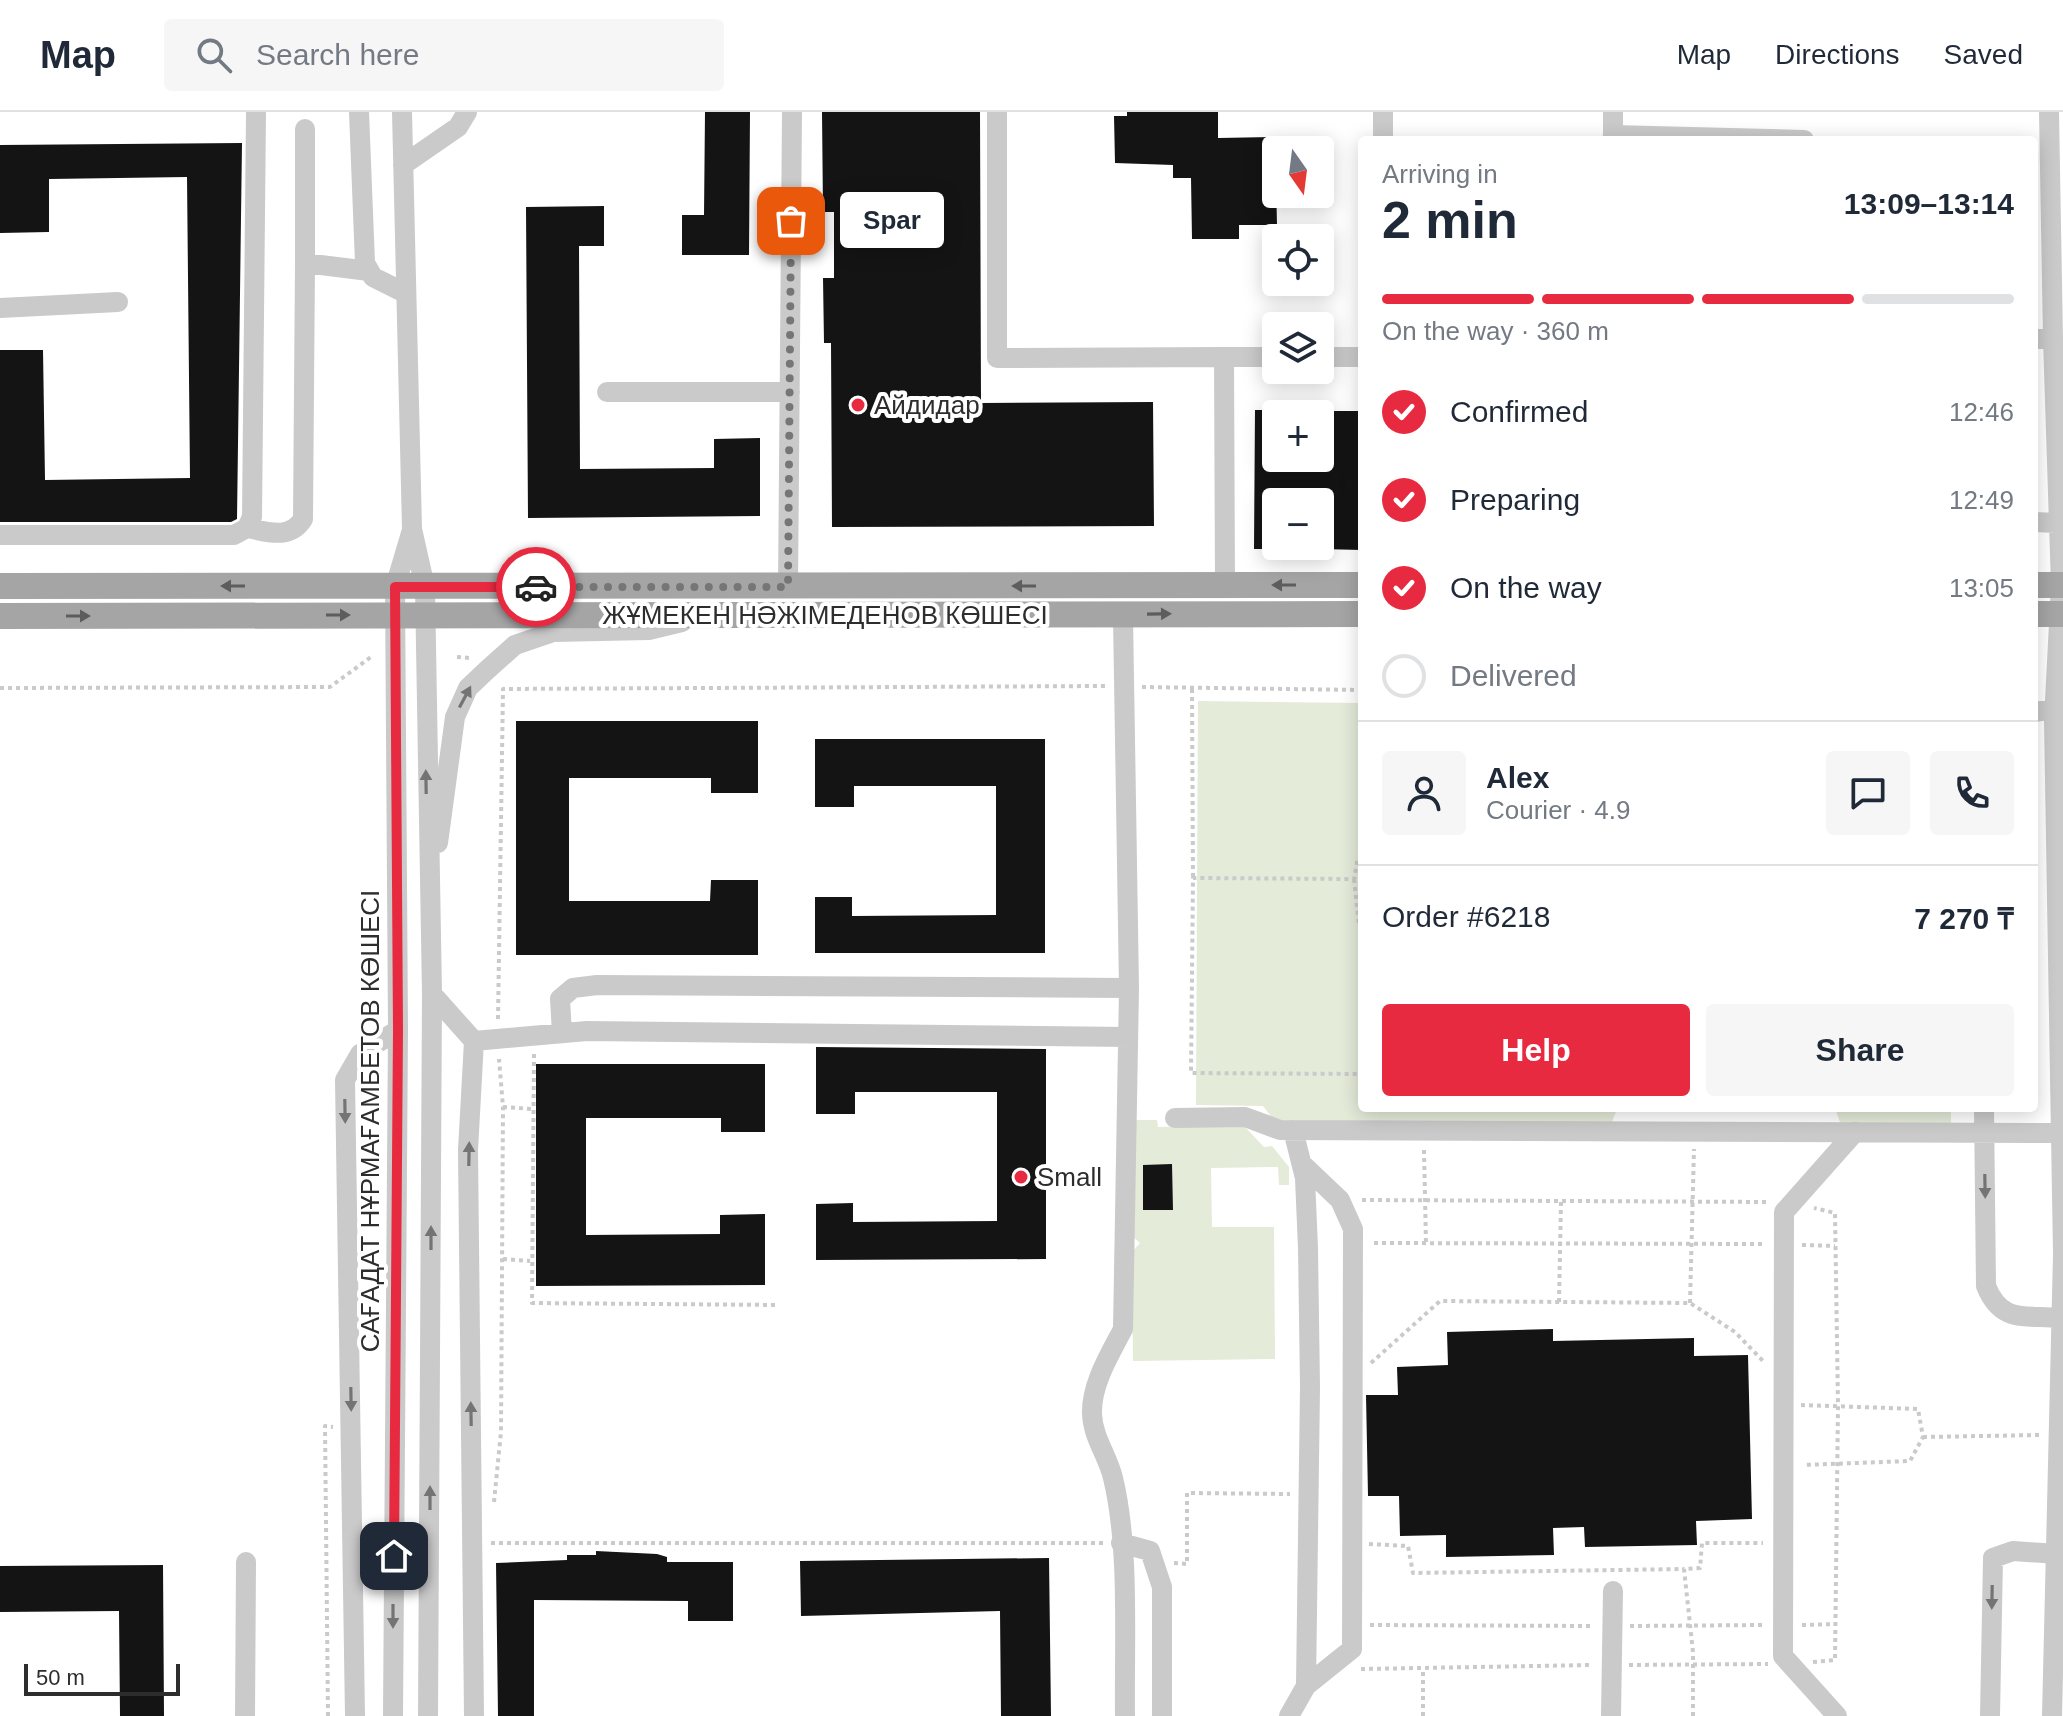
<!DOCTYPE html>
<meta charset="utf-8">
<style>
:root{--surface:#fff;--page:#f6f6f7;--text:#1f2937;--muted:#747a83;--line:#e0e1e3;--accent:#e82a41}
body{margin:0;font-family:Arial,sans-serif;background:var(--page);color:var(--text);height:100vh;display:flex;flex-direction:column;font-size:30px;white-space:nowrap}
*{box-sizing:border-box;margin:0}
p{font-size:26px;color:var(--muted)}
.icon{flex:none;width:44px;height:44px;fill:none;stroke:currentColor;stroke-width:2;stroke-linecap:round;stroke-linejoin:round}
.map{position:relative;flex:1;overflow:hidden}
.panel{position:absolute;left:1358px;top:24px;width:680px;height:976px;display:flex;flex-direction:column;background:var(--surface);border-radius:8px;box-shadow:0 4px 20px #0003}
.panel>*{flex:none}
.needle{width:52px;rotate:166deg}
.fabs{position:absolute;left:1262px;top:24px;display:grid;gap:16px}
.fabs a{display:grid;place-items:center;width:72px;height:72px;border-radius:8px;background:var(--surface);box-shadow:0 4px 20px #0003;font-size:40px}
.scale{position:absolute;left:24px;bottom:20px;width:156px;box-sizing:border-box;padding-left:8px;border:4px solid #2d2d2d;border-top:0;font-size:22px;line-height:28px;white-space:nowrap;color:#2d2d2d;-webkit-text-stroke:6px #fff;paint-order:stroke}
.pin{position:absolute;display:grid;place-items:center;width:68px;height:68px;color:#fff;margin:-34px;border-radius:16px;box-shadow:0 4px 12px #0006}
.courier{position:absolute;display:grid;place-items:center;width:80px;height:80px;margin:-40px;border:6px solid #e82a41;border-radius:50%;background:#fff;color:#222;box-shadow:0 2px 10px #0007}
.bubble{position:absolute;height:56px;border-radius:8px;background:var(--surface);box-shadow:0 4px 20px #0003;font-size:26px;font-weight:800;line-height:56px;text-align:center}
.overview em{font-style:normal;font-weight:800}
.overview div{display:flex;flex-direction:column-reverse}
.overview{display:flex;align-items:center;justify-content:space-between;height:136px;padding:0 24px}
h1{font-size:52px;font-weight:800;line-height:60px}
.bar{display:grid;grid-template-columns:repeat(4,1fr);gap:12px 8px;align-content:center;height:96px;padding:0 24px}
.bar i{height:10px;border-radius:6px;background:var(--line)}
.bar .selected{background:var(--accent)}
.bar p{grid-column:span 4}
.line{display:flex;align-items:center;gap:20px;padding:0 24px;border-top:2px solid var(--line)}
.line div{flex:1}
.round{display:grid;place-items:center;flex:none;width:84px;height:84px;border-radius:8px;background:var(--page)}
ol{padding:0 24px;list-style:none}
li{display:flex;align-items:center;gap:24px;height:88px}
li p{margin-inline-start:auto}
li .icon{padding:8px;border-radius:50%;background:var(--accent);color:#fff;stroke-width:4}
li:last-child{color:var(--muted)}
li i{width:44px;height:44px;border:4px solid var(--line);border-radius:50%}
.cta{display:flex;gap:16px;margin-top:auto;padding:16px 24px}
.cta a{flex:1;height:92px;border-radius:8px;background:var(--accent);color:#fff;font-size:32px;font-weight:800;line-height:92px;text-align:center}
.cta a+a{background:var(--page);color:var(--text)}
header{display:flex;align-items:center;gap:48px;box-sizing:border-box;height:112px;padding:0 40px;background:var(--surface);border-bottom:2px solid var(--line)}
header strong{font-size:38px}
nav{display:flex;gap:44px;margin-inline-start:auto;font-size:28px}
.search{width:560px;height:72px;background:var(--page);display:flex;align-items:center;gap:20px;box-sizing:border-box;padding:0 28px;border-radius:8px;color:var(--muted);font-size:30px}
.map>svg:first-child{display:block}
</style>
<header>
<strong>Map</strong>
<div class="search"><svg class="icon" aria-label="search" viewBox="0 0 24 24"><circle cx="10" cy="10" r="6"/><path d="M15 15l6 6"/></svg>Search here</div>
<nav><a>Map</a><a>Directions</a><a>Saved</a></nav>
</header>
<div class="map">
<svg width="2063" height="1604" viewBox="0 0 2063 1604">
<rect width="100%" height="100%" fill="#fff"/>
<path fill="#e4ebd9" d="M1198,589L1362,591V996H1788L1617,997L1610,1015L1277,1012L1263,994L1196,993Z
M1835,996H1951V1015L1842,1016Z
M1129,1008H1157L1158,1015L1243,1013L1264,1035L1272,1034L1289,1055V1073H1279L1278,1055L1211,1056L1212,1115H1274L1275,1247L1133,1249L1132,1140L1140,1131L1131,1123Z"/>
<path fill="#141414" d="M705,0H750L749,143H682V103H704Z
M822,0H980L981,291L1153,290L1154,414L832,415L831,231H824L823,166H834V100H823Z
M1127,0H1218V26L1275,25L1277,113H1239V127H1192L1191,66H1173V53L1115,51L1114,4H1127Z
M242,31L237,407L231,410H0V238H43L45,368L190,366L187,65L49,67V120L0,121V33Z
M604,94V134H579L580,357L714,356V327L760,326V404L528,406L526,95Z
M1255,298H1276V346H1320V299H1362V438L1320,437V390H1276V437H1254Z
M516,609H758V681H711V666H569V789H710L711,768H758V843H516Z
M815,627H1045V841H815V785H852V804L996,803V674H854V695H815Z
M816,935L1046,937V1147L816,1148V1092L853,1091V1110L997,1109V980H855V1002H816Z
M536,952H765V1020H721V1006H586V1123L720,1122V1103L765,1102V1173L536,1174Z
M1172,1052L1173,1098H1143V1053Z
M1553,1217V1229L1694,1226V1244L1748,1243L1752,1407L1696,1409L1697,1433L1585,1435L1584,1415L1553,1416L1554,1443L1446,1445V1423L1400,1424L1399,1384H1368L1366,1283H1398L1397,1255L1448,1253L1447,1220Z
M596,1439L657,1442L667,1445V1450H733V1509H688V1489L534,1488V1604H498L496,1451L567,1448V1443H596Z
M1049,1446L1051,1604H1001L1000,1499L801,1504L800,1449Z
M163,1453L164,1604H120L119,1499L0,1500V1454Z"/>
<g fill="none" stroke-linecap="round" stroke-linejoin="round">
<path stroke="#cacaca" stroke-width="4" stroke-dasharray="4 4" stroke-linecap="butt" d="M457,545L470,546
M1142,575L1362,578
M0,576L330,575L371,545
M1192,577L1193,766
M1362,745H1358L1354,767L1193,766L1191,961L1362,962
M1354,767L1359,813H1362
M498,907L503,577L1105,574
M534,942L532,1191L778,1193
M503,995L532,997
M1424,1038L1426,1132
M1362,1088L1769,1090
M1374,1131L1765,1132
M1802,1133L1835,1134
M503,1147L530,1149
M1559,1190L1561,1089
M1690,1191L1694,1037
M1371,1251L1440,1189L1690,1191L1735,1220L1764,1250
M1801,1293L1918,1297L1923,1325L1910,1349L1803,1353
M1923,1325L2041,1323
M494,1390L501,1320L503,995L499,947
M491,1431H1103
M1369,1432L1408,1434L1413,1461L1684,1457
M1174,1451L1187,1452V1381L1290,1382
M1370,1513L1593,1514
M1802,1513L1835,1512
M1630,1514L1765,1513
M1813,1550L1835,1548L1838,1294L1835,1101L1814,1096
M1629,1553L1768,1552
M1361,1557L1592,1553
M328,1604L325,1314L333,1315
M1423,1604V1556
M1693,1604V1540L1684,1457L1700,1456L1702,1431H1763"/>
<path stroke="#cacaca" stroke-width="20" d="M359,0L365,151L373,165L405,181
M402,0L412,417L425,475L432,882L428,1604
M997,0V246L1224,245
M1383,0V28
M1613,0V23
M2049,0L2053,227
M305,17V151
M1612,28L1613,23L1804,28
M403,53L458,15L467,0
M0,196L118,190
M2034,227H2053L2061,473L2054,608L2063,1142L2052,1604
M1320,245H1362
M607,280H790
M2034,410L2057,411
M247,416C268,420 290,428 303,407L305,151L369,159
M0,423H234L247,416L252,405L256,0
M1225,473L1224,245H1276
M788,475L792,0
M1123,504L1129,876L1123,1217C1110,1242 1091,1272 1092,1302C1093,1326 1108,1344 1113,1366C1130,1436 1124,1531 1125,1604
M2034,600L2055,597
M438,731L455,605L468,576L487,558L515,533L553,520L649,518L682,510
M432,882L474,929L468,1038L474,1604
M562,921L560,887L573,876L597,873L1129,876
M474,929L587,919L1128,925
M1984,996L1986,1174C2001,1211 2023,1203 2059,1206
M1175,1006L1245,1005L1280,1018L2061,1021
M1301,1051L1340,1088L1353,1117L1352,1537L1306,1574
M1121,1431L1150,1439L1162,1475V1604
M245,1604L246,1450
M355,1604L345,968L360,942L398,918
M393,1604L398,918L395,475L411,421
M1289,1604L1306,1574L1310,1275L1308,1136L1305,1066L1293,1018
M1611,1604L1613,1479
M1837,1604L1783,1544L1784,1100L1855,1020
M1990,1604L1993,1446L2013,1439L2058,1442"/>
<path stroke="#a5a5a5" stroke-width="26" d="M2034,473H2063
M0,474L1362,473
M2034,502H2063
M0,504L1362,502"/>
</g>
<defs><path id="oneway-solid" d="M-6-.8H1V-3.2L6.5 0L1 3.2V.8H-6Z" transform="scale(2)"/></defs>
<g fill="#5d5d5d">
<use href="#oneway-solid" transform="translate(1284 473) rotate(-180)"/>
<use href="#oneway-solid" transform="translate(233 474) rotate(-180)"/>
<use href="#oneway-solid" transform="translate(1024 474) rotate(180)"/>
<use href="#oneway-solid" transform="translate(1159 502) rotate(-1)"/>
<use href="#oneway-solid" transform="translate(338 503)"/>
<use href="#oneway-solid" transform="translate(78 504)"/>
</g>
<g fill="#747474">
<use href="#oneway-solid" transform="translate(465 585) rotate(-62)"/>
<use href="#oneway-solid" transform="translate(426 670) rotate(-91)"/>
<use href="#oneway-solid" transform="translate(345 999) rotate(89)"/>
<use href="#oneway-solid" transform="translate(469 1042) rotate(-89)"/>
<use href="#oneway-solid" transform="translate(1985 1074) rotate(89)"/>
<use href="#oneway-solid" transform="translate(431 1126) rotate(-90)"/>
<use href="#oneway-solid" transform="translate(351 1287) rotate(89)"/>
<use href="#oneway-solid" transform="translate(471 1302) rotate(-91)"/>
<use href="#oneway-solid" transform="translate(430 1386) rotate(-90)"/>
<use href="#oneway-solid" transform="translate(1992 1485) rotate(91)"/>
<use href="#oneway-solid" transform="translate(393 1504) rotate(90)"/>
</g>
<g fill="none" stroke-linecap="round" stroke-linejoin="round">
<path stroke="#767676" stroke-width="8" stroke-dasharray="0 14.4" d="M536,475H788L791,109"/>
<path stroke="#e82a41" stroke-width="10" d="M394,1444L398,918L395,475H536"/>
</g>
<g fill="#e82a41" stroke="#fff" stroke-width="3">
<circle cx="858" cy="293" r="8"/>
<circle cx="1021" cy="1065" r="8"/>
</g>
<g text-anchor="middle" stroke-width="8" stroke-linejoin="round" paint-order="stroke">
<g font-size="26" fill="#2d2d2d" stroke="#fff" text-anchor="start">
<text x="874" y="302">Айдидар</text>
<text x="1037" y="1074">Small</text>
</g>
<g font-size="26" fill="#2d2d2d" stroke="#fff">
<text x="825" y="512">ЖҰМЕКЕН НӘЖІМЕДЕНОВ КӨШЕСІ</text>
<text transform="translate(370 1009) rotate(-90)" y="9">САҒАДАТ НҰРМАҒАМБЕТОВ КӨШЕСІ</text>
</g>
</g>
</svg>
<div class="fabs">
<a><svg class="needle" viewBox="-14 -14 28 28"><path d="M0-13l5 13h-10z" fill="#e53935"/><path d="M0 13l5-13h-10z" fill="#747a83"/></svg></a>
<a><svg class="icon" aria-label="locate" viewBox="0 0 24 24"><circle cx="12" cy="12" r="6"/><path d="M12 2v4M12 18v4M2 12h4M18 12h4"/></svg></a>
<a><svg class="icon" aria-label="layers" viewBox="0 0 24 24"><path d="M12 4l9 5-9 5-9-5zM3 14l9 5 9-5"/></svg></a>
<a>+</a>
<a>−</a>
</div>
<div class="scale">50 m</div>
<div class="pin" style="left:791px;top:109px;background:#ea580c"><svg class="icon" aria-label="bag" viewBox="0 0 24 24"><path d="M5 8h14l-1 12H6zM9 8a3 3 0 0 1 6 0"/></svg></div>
<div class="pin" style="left:394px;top:1444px;background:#1f2937"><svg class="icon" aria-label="home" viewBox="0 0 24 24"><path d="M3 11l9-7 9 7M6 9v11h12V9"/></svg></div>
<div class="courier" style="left:536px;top:475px"><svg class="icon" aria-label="car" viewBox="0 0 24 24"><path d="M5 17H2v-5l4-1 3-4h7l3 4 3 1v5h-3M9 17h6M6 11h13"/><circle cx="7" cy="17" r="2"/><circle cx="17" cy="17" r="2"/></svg></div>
<div class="bubble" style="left:840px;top:80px;width:104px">Spar</div>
<section class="panel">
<div class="overview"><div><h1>2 min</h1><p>Arriving in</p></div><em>13:09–13:14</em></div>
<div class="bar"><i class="selected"></i><i class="selected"></i><i class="selected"></i><i></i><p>On the way · 360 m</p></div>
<ol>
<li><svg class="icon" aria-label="check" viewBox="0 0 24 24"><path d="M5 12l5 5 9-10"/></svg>Confirmed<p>12:46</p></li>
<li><svg class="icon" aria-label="check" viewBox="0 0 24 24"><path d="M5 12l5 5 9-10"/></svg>Preparing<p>12:49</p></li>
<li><svg class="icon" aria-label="check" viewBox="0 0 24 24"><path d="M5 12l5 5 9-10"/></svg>On the way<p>13:05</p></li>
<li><i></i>Delivered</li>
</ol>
<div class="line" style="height:144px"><a class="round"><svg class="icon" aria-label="person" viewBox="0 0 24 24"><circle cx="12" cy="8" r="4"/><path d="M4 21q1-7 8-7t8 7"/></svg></a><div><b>Alex</b><p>Courier · 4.9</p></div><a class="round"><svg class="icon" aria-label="chat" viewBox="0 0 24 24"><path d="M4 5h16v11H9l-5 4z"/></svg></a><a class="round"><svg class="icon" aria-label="phone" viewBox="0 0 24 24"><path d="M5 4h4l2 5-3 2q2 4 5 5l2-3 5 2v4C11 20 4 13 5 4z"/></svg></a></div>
<div class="line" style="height:104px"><div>Order #6218</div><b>7 270 ₸</b></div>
<div class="cta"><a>Help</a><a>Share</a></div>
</section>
</div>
